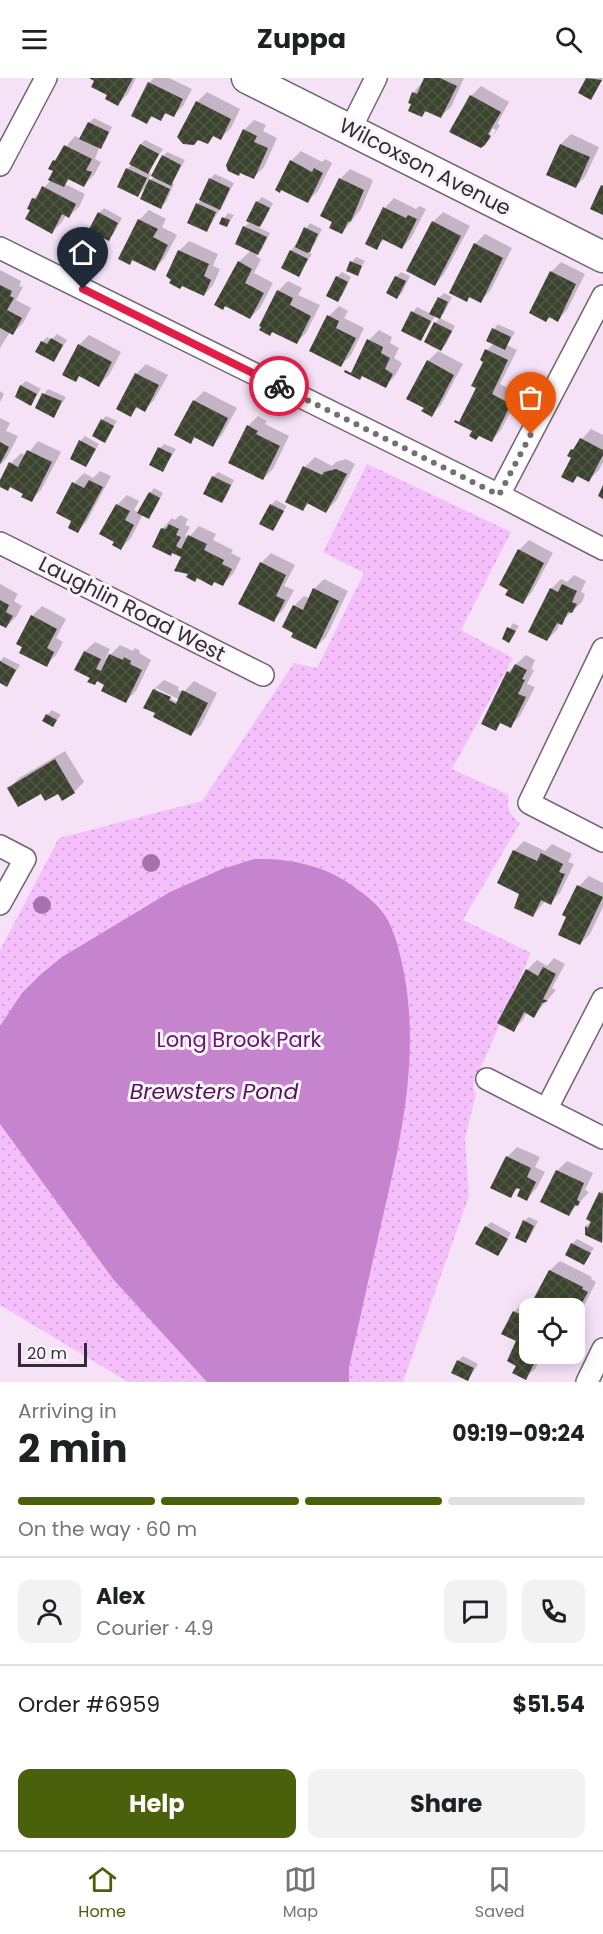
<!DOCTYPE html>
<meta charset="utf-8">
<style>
:root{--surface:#fff;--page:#f2f2f2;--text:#202124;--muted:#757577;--line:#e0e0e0;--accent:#4a600a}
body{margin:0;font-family:Poppins,sans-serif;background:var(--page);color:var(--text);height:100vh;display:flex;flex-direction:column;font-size:22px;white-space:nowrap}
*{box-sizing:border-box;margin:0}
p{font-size:20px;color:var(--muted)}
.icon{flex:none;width:33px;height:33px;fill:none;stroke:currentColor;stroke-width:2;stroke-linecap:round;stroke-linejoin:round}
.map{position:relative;height:1304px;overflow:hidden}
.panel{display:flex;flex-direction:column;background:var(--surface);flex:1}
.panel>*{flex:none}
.fabs{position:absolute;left:519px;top:1220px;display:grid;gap:12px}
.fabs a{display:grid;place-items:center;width:66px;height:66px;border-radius:12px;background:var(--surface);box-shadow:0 3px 15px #0003;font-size:30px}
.scale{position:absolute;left:18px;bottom:15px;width:69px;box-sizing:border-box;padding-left:6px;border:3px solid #332c34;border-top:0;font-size:16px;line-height:21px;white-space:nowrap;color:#332c34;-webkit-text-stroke:4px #fbf4fc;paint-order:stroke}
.pin{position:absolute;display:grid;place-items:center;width:51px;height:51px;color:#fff;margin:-62px -26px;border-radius:50% 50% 50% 0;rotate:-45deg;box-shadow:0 0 6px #0007}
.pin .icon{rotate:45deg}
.courier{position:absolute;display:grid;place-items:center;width:60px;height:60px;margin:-30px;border:4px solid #e11d48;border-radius:50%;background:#fff;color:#222;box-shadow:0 2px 8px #0007}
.summary em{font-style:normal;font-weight:700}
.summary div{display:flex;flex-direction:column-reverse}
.summary{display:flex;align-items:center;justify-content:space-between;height:102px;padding:0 18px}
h1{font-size:39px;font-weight:700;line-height:45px}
.bar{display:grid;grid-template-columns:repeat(4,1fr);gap:9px 6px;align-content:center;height:72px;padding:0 18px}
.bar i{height:8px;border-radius:4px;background:var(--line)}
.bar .active{background:var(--accent)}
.bar p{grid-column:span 4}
.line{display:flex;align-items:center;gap:15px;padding:0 18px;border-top:2px solid var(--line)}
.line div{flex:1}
.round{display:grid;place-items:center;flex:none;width:63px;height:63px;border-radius:12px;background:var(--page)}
.cta{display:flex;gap:12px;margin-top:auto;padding:12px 18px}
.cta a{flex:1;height:69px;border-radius:12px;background:var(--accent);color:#fff;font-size:24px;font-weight:700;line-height:69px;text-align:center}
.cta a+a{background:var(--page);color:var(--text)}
header{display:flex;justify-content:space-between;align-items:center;height:78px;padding:0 18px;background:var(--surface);font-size:27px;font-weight:700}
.dock{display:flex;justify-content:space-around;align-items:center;height:84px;border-top:2px solid var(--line);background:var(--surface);font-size:16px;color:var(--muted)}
.dock a{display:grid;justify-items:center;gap:3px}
.dock .active{color:var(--accent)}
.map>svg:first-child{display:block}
</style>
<header><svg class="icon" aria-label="menu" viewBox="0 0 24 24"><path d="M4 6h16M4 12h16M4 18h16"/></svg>Zuppa<svg class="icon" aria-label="search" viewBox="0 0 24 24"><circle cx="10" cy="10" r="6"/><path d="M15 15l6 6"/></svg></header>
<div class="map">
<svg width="603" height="1304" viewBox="0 0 603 1304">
<defs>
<pattern id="park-dots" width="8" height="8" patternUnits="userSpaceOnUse" patternTransform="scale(1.5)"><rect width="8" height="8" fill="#f5bffc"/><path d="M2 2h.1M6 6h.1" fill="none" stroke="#d2a4d9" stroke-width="1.8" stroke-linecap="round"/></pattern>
<pattern id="building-cross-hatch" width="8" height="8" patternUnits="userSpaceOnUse" patternTransform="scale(1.5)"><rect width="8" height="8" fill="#3c432f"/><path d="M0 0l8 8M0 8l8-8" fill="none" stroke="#505645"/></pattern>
</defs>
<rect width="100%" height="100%" fill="#f5e2f7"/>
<path fill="url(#park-dots)" d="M367,386L511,454L461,552L513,580L452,691L509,717C506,730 510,737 520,745L463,842L531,875L474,1005L473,1010L476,1016L465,1060L469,1118L403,1304H128L0,1227V872L59,760L202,723L294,585L317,590L364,495L323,474Z"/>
<path fill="#c684cf" d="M254,781C289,780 324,787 353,808C365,817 378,826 386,839C396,856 400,876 404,895C421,986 398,1073 378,1160C368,1203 359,1246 349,1289V1304H207L113,1201L0,1046V948L22,915L41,896L62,879L170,814L222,791Z"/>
<path fill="#0003" fill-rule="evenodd" d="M92,0H136L128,16L118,26L96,2Z
M154,0H169L192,11L183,28L173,38L167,35L160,41L153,38L147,44L149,5Z
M426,0H464L451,29L441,38L427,32L422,38L413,15Z
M588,0H603L590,20L580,14Z
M481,8L509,24L497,46L500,47L495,55L492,58L496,52L493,50L488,60H491L484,66L471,18Z
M207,14L240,31L231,50L221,60L215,57L207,64L199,61L179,59L197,24Z
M94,40L112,49L105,64L99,70L95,81L101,84L94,97L84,107L70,101L65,106L85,116L79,129L69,138L66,137L62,144L52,154L32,132L34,120L52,101L55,92L54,83L75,58L81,61L89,45Z
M254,42L266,47L263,53L277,60L264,89L254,99L244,52Z
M571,56L599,69L585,99L575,109L548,96L561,66Z
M145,62L163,71L148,94L153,97L163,78L167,74L185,82L172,105L174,106L166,124L161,129L147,108L138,117L127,91L132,86L141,66ZM151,96L155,98L146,106Z
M301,73L322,84L325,81L332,85L318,113L308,123L291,83Z
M350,91L373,102L361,131L342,155L334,143L340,101Z
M215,96L234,105L224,125L207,152L189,144L198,125L202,121L210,101Z
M262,119L273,125L264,143L258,149L270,155L262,171L256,178L261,181L254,195L273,205L260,230L250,240L239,184L251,172L244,149L251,143L257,124Z
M394,120L416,131L419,128L426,131L411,160L402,170L385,161L376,170L385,130Z
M104,130L122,140L113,157L108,161L99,135Z
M149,132L166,141L162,149L177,157L164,181L154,191L134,181L129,185L139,142Z
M443,134L470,148L444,196L435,206L433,144Z
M228,135L234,137L227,148L221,145Z
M310,145L322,151L314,167L306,173L312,176L298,197L291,173Z
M485,156L512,170L490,213L481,223L471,218L466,222L475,166Z
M189,163L218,176L213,188L220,191L213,207L204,217L182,207L179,173Z
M356,179L365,183L357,196L352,184Z
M561,184L585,196L567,232L558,242L550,238L546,242L551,194Z
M0,190V192L21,203L19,208L23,209L16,222L31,230L23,245L13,255L10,254L0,270Z
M342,194L351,199L342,218L337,222V199Z
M401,194L410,198L402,215L397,219L396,199Z
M288,203L302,210L298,217L320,227L306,255L296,265L278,213Z
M444,215L452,219L444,235L439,240L435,238L425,256L421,261L403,253L413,234L417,229L431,236L439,220Z
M339,228L348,233L344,240L364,250L351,277L341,287L329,238Z
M440,240L455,248L446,266L441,271L435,245Z
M498,246L515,254L507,267L517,272L500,306L520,316L501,352L492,362L474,353L478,310L487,272L494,265V251Z
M379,252L392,259L390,265L399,270L394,280L402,285L395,298L385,308L369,262Z
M57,256L67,262L54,282L42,264L47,259L51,262Z
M89,257L121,274L109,297L99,307L80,297L75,302L79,267Z
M438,273L463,286L441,327L431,337L426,329L428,283Z
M146,286L168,297L154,322L145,332L138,329L130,337L136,296Z
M26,303L41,311L30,326L16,319L21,307Z
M48,311L66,319L54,338L44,316Z
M0,313L4,316L0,324Z
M204,313L237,330L222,357L212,367L197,358L190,365L194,323Z
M106,338L117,343L104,363L102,342Z
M258,338L267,343L265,346L289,358L273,391L263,401L248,348Z
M0,340L10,345L6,353L18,358L6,381L0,387Z
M591,351L603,357V384L599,392L589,402L579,397L573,404L572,372Z
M85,358L99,366L86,387L80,363Z
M38,363L61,374L41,412L31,422L25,415L11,408H0V406L11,385L21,375L26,378Z
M164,366L176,371L163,392L160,370Z
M315,379L332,388L336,384L346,381L355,386L336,423L326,433L310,425L303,431L305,389Z
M100,393L111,398L87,443L77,453L73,442L74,405L84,395L93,400Z
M218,394L234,402L226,419L221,424L213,399Z
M154,410L163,415L153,434L148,439L143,436L131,460L121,470L117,427L127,417L139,423L134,432L139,435L150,415Z
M276,422L287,428L272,451L271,427Z
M180,437L188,441L185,447L190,449L185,458L188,460L199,448L216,456L213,462L233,472L231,475L241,480L233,496L223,506L191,494L183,478L163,450L172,440L175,442Z
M529,462L553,475L532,514L523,524L519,472Z
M271,475L295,487L284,508L294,512L283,532L273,542L240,525L261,485Z
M574,497L586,503L581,514L585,516L582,524L560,545L557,552L547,562L551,511L561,501L567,504Z
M324,501L348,513L326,559L316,569L294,528L304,518L309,520L314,511Z
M0,506L18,516L14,523L22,528L16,539L6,549L0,545Z
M42,528L66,541L56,560L63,564L56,577L46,587L32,538Z
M513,545L519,548L509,563L504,560Z
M95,564L110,571L105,582L120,567L133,573L135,570L140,573L139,575L151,582L136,613L126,623L106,606L92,599L85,573Z
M526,577L535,582L531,591L534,592L527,606L535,609L520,638L510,648L502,644L495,651L508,594Z
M4,579L20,587L7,607L0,604V583Z
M164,602L179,609L178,612L183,615L194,603L217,615L201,647L191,657L145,629L154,611ZM156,610L178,621L177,624L156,614Z
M52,632L61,637L53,647L47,637Z
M65,673L84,704L74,714H41L9,710L19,700Z
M524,763L545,773L552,766L572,776L568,784L574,786L560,815L550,825L545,823L533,838L521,815L514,773Z
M589,798L603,805V829L590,856L580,866L569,839L564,837L579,808Z
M554,880L565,886L552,910L556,912L534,938L527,934L523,942L513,952L527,892L537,882L547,888Z
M517,1069L540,1079L535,1089L545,1094L536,1111L526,1121L522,1111L519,1109L510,1118L507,1079Z
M567,1083L593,1095L585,1112L589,1114L587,1116L569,1136L557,1093Z
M603,1112V1162L602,1164L587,1156L586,1148L592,1142L600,1115Z
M529,1139L538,1143L530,1159L526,1163L524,1143Z
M491,1144L511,1155L498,1176L486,1149Z
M577,1161L594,1170L584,1185L572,1166Z
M560,1183L592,1199L591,1201L596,1204L585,1226L575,1236L574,1230H557L550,1192Z
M524,1224L536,1230H530V1275H548L543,1281L541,1280L535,1291L525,1300L518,1287V1263L514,1234Z
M463,1278L478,1286L468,1302L458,1283Z"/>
<path fill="url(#building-cross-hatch)" d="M89,0H133L118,28L105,21L107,17L91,9L94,3Z
M424,0H440L457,8L441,40L425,33L422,39L408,33L411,26L408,25L412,14L417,16Z
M586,0L602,2L591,22L578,15Z
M148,4L183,21L174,39L165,35L161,43L151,38L147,46L131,38Z
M470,17L501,34L488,56L491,58L485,67L481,70L449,54Z
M196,23L231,41L221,62L213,58L208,66L198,62L194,67L183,66L177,59Z
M88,44L109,54L101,71L79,61Z
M243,51L257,58L254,64L268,70L254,101L240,95L239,98L228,93L226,87Z
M140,66L159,76L148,96L129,86Z
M560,66L590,79L576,110L546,97Z
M64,67L92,81L86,92L92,94L84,109L68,101L64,109L48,102L53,93L48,91L53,82L55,83Z
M162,77L181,87L171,108L151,98Z
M290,82L312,94L314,90L323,95L308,125L281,112L280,115L275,112Z
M126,90L147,100L138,119L117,109Z
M209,100L230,110L220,132L199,122Z
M339,100L364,112L351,143L348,144L342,156L329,150L332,144L320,138Z
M149,101L170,111L161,131L140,121Z
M601,107L603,108V137L590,131Z
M42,108L76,126L69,140L62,136L52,156L25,141L30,132L27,131L32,120L36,121Z
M256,123L270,130L260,149L246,143Z
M196,125L216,134L207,154L187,145Z
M383,129L406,140L408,137L417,141L402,171L382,161L377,172L365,166Z
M98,134L118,145L109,163L88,153Z
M222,139L230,142L227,149L219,146Z
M138,141L158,151L153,159L168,167L155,193L132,182L130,187L118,181Z
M432,143L461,158L435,208L406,193Z
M243,148L267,159L258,177L235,166Z
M304,149L318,156L310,174L307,175L295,169Z
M474,165L503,180L481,225L469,219L467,224L449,215Z
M178,172L209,186L204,198L211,202L204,218L182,208L180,211L169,205L171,202L166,198Z
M290,172L308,181L299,199L281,190Z
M238,183L252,191L245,205L264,215L250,241L225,228L223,232L214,227Z
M350,183L362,188L358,198L346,193Z
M550,193L576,206L558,244L549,239L546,244L529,235Z
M336,198L348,204L338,224L326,218Z
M395,198L406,203L397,221L386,215Z
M0,207L12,213L10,218L14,220L7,232L22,240L13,257L0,250Z
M277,212L293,220L290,227L311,238L297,266L272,254L270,258L259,252L261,249L259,248Z
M438,219L448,224L440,241L429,236Z
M411,233L431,243L421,263L401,253Z
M327,237L339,243L336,250L356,260L341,289L309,273Z
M434,244L452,253L441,273L424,264Z
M492,250L511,259L505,272L486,263Z
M51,260L63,267L54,284L35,274L41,263L47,266Z
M367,261L383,269L381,275L390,280L385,291L393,296L386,310L362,298L360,302L344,294L345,292L351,295Z
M78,266L112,284L99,309L79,298L76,304L62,297Z
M485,271L508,282L492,316L511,326L492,364L479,358L476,362L469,358L472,353L454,344L455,342L459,344L476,310L471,308L483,284L480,282Z
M427,282L454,297L432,339L421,333L424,330L406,321Z
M135,295L159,307L145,334L136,329L131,339L116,331Z
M20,307L37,316L31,328L15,319Z
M42,315L62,323L54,340L35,330Z
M193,322L228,340L213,369L194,359L191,366L174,357Z
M101,341L114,348L105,365L92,358Z
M247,347L258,353L256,356L280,368L263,402L228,385Z
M580,360L603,372V377L589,404L577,398L573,405L561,399L571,380L567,378L571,371L573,372Z
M79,362L96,371L86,389L70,381Z
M0,364L9,369L0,386Z
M158,369L172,376L163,394L149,387Z
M27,372L52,384L32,424L21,419L23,416L10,409L8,413L0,409V402L9,384L18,389Z
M303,388L322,397L324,394L336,391L347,396L326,435L307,425L303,433L285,424Z
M212,398L231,407L222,425L203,416Z
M89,402L103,409L78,455L68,450L71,443L56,435L72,404L84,410Z
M603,407V421L598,418Z
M149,414L160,420L149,441L137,435Z
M116,426L130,433L125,442L134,447L121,472L112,467L114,464L99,456Z
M270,426L284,433L273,453L259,446Z
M169,446L179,451L176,457L181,459L176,468L181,471L188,457L207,466L204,472L224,482L222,486L232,491L223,508L214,504L212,508L197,500L195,504L186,499L188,496L174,493L181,479L172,475L171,478L152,469L161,450L166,451Z
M518,471L544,485L523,526L505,517L508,512L499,507Z
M260,484L286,497L276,518L285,522L274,544L238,526Z
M562,506L577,513L572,524L577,526L572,535L568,534L562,547L557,545L547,563L528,554L550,510L558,514Z
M313,510L339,523L316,571L291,559L293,555L282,549L293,527L303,532Z
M0,522L9,527L6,534L13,538L6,550L0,547Z
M31,537L57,551L47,570L54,574L47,589L19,575L22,569L16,566Z
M507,549L516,553L509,565L502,561Z
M84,573L101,581L96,591L101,593L109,576L123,582L124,579L131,583L130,586L142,592L126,625L101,613L104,607L97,603L95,607L87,604L90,600L74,592Z
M0,583L16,592L7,609L0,605Z
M515,586L527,592L522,601L525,602L518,616L526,619L511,650L500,645L496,653L481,646L507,593L510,595Z
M153,611L171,619L169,622L176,626L182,612L208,625L191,658L153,639L155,635L143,630Z
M46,636L57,642L53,649L42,643Z
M55,681L75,715L62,723L58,716L45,723L41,716L18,729L7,710Z
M513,772L537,783L541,775L563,786L559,794L565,796L551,827L541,822L533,839L514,830L519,816L497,805Z
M577,807L603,819L580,867L558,857L566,839L562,837Z
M543,889L556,896L543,921L548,923L542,925L534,940L524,934L514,954L497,945L526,891L538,898Z
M506,1078L531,1090L527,1099L536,1104L527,1123L517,1118L520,1111L516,1110L511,1120L490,1110Z
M556,1092L584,1105L577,1122L580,1124L578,1128L575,1127L569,1138L540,1124Z
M599,1114L603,1116L602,1165L585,1157V1148L588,1150L591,1144L586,1141Z
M523,1142L534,1148L526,1165L515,1160Z
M485,1148L508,1161L498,1178L475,1166Z
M571,1165L591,1175L584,1187L565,1177Z
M549,1192L583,1209L582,1211L588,1214L574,1239V1230H554L534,1220Z
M513,1233L530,1241V1275H546L543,1282L537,1279L526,1302L512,1295L516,1288L507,1283L516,1263L501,1256Z
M457,1282L474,1290L468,1303L451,1295Z"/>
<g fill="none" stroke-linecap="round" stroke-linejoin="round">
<g stroke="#736375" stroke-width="24">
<path id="street" d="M350,52L376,0
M0,87L46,0
M0,170L499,417L603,471
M499,417L603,218
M0,465L263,597
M603,571L529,725L603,763
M0,768L25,781L0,826
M487,1001L603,1060
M547,1030L603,921
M587,1304L603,1271"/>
</g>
<g stroke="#736375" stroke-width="33">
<path id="secondary" d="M247,0L603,179"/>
</g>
<use href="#street" stroke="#fff" stroke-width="21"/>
<use href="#secondary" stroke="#fff" stroke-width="30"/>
</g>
<g fill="#a771ae">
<circle cx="151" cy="785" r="9"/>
<circle cx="42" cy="827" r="9"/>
</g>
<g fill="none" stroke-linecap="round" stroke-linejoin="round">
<path stroke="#776c78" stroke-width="6" stroke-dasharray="0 10.8" d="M279,308L499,417L531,356"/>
<path stroke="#e11d48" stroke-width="8" d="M83,211L279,308"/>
</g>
<g text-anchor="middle" stroke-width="6" stroke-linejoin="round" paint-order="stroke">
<g font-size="21" fill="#332c34" stroke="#fbf4fc">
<text transform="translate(425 89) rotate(27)" y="7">Wilcoxson Avenue</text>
<text transform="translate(132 531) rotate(27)" y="7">Laughlin Road West</text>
</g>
<g font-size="21" fill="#671572" stroke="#fbf4fc">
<text x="239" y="969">Long Brook Park</text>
</g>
<g font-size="22" font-style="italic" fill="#501459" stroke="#fbf4fc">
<text x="214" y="1021">Brewsters Pond</text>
</g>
</g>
</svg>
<div class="fabs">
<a><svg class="icon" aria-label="locate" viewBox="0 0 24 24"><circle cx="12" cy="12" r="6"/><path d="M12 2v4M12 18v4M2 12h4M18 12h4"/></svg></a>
</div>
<div class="scale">20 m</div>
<div class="pin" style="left:531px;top:356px;background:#ea580c"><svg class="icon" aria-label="bag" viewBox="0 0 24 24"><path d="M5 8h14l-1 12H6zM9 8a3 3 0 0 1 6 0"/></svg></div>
<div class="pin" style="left:83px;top:211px;background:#1f2937"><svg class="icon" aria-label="home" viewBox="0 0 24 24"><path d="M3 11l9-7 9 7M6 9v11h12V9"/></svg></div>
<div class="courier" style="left:279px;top:308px"><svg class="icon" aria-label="bike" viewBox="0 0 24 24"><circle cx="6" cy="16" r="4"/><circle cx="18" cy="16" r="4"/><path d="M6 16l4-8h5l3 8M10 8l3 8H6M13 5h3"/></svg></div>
</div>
<section class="panel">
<div class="summary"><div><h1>2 min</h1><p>Arriving in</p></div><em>09:19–09:24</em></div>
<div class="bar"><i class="active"></i><i class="active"></i><i class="active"></i><i></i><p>On the way · 60 m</p></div>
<div class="line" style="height:108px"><a class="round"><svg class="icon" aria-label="person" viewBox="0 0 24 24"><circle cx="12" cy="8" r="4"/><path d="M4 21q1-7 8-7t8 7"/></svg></a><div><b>Alex</b><p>Courier · 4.9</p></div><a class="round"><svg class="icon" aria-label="chat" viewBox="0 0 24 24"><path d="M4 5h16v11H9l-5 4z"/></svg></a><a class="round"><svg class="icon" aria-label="phone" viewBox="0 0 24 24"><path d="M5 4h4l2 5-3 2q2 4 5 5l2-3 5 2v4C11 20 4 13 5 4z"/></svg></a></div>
<div class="line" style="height:78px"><div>Order #6959</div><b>$51.54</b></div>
<div class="cta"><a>Help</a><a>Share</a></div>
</section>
<nav class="dock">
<a class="active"><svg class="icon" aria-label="home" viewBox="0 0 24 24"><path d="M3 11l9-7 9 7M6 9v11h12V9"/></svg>Home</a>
<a><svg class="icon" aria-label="map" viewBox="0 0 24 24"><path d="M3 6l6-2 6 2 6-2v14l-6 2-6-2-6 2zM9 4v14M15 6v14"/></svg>Map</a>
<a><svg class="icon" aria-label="saved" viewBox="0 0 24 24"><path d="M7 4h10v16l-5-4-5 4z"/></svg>Saved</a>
</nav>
